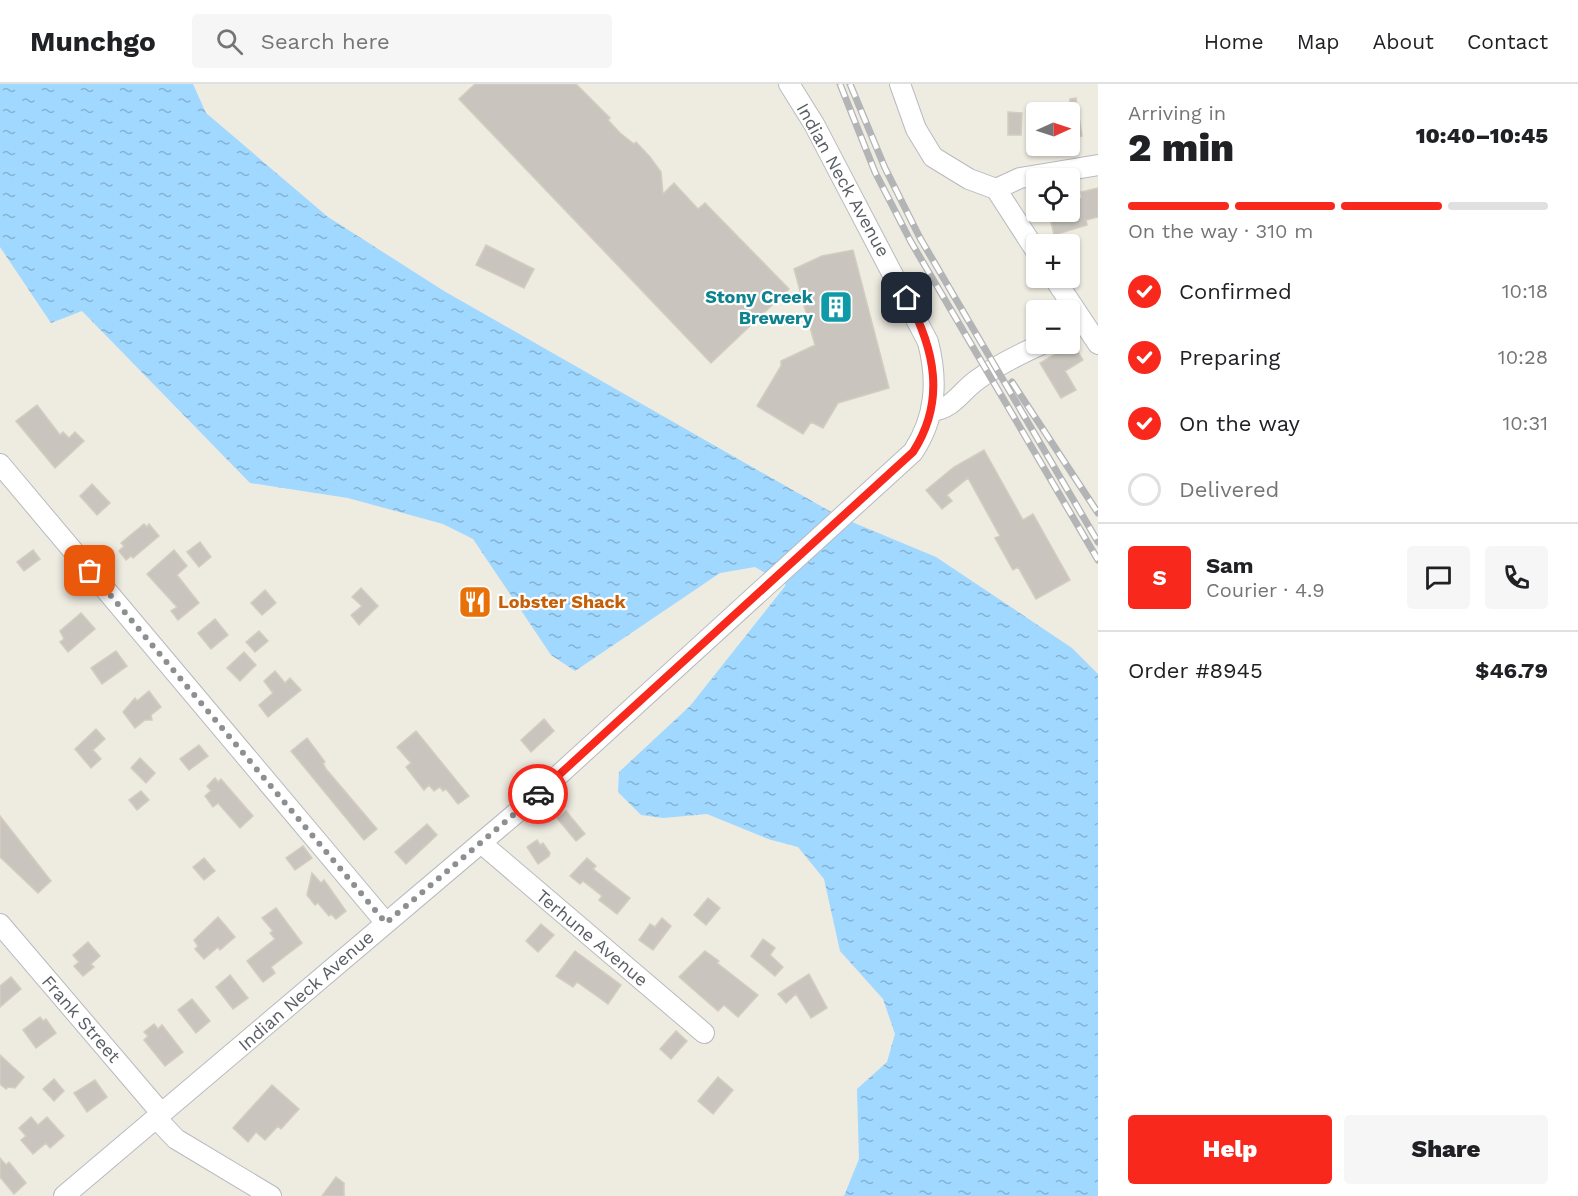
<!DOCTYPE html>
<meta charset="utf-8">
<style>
:root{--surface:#fff;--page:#f6f6f6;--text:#202124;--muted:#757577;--line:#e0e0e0;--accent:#f8281d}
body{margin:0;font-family:"Work Sans",sans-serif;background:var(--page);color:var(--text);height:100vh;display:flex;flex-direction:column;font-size:22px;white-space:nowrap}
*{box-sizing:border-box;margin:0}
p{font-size:20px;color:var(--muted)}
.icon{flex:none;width:33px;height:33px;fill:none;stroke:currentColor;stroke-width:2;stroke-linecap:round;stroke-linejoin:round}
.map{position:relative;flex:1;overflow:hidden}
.drawer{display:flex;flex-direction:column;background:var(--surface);width:480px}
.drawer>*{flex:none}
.needle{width:39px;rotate:87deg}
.buttons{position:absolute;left:1026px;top:18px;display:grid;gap:12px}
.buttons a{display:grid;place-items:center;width:54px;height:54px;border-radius:6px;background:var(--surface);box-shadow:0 2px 4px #0004;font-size:30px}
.pin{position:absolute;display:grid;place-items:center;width:51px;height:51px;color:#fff;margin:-26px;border-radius:12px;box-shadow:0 3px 9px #0006}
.courier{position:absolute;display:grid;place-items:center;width:60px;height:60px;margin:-30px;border:4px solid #f8281d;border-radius:50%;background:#fff;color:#222;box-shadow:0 2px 8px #0007}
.summary em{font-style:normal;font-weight:800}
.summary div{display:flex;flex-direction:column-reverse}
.summary{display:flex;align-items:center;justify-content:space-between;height:102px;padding:0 30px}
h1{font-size:39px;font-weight:800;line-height:45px}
.bar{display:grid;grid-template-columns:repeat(4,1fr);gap:9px 6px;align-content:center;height:72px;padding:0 30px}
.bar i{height:8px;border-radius:4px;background:var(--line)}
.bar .active{background:var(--accent)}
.bar p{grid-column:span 4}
.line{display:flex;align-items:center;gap:15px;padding:0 30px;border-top:2px solid var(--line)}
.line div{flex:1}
.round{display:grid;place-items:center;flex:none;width:63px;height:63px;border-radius:6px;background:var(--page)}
ol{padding:0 30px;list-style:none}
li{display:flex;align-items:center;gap:18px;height:66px}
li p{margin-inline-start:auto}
li .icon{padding:6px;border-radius:50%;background:var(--accent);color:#fff;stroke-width:4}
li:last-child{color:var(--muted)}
li i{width:33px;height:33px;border:3px solid var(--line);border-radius:50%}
.button{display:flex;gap:12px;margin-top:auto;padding:12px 30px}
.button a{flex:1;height:69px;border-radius:6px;background:var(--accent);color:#fff;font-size:24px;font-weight:800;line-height:69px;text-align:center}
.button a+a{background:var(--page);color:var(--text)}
header{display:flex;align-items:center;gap:36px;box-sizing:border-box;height:84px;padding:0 30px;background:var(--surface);border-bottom:2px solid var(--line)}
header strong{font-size:28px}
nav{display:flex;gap:33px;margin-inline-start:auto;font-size:21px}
.search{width:420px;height:54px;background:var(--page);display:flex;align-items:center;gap:15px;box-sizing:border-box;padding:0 21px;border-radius:6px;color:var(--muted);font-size:22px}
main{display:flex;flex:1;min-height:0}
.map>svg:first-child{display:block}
</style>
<header>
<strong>Munchgo</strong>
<div class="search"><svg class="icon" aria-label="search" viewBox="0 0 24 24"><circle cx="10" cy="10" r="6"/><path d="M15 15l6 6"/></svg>Search here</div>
<nav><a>Home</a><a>Map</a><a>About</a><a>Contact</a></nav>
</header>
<main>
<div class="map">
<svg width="1098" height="1112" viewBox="0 0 1098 1112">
<defs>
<pattern id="water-ripples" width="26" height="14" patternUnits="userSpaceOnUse" patternTransform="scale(1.5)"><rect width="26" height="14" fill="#a0d8ff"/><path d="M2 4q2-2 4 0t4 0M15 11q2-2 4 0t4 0" fill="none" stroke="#85b2d2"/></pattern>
</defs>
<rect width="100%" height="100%" fill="#eeebe1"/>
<path fill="url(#water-ripples)" d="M0,0H193L206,29L328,133L444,207L840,433L936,473L1072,564L1098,590V1112H844L859,1075L857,1005L887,978L895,950L883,915L840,867L824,795L798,763L768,755L707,730L663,734L641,731L618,708L619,688L690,622L786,501L755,483L720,489L575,587L551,571L473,455L443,440L348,414L250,399L82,227L51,239L0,163Z"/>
<path fill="#c9c5be" stroke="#d3ccbf" stroke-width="1.5" d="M475,0H576L610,34L608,36L620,49L634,60L636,58L650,73L661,88L663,110L674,99L698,125L705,119L789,205L711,279L459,15Z
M1076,14L1082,52L1070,55V15Z
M1008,28L1022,29L1021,51H1008Z
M1098,104V133L1086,136L1087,141L1054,151L1049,128H1070V116L1082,114L1081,108Z
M486,161L534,185L524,204L476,181Z
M853,166L889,304L838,319L823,344L811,338L803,350L757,322L781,282V277L815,261L794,185L822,172Z
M1073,260L1083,276L1065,287L1076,306L1061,314L1040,279Z
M37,321L60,351L63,348L69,354L75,348L84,357L55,384L16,337Z
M984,366L1023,436L1033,430L1070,496L1036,515L1018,483L1013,486L995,454L1000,452L968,394L947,411L952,417L942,425L926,406L954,383Z
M92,400L110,419L97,431L80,412Z
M144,440L147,443L149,440L159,452L133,474L131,472L126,476L119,467L124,462L121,459Z
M200,458L211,473L199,483L187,468Z
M33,466L40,475L24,487L17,478Z
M174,466L187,482L177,491L199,519L178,536L171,527L177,523L147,490Z
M361,504L378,522L359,541L351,531L362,522L352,513Z
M265,506L276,519L262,531L251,519Z
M81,529L95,545L68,568L60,558L64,555L60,547Z
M215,535L228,551L211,565L198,549Z
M259,547L268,557L255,568L246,558Z
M116,567L127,582L102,600L91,584Z
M244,568L256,581L240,597L227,584Z
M275,587L285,599L290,594L301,606L268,633L259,621L273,609L264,597Z
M149,607L161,623L151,631L152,636H145L135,644L123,628L135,614L137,617Z
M544,635L554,647L531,668L521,656Z
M96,645L105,655L93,666L101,675L91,684L75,665Z
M416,647L469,712L458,720L446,705L443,707L440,703L434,707L429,701L424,706L406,683L411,679L397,663Z
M307,654L325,678L323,679L326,685L377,745L364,756L291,667Z
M199,661L208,672L189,686L180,675Z
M140,674L155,689L146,699L131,684Z
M215,694L218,698L221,695L253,732L240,744L218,719L213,723L205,712L211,707L207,702Z
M141,707L149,716L137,726L129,716Z
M566,727L585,750L576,757L557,734Z
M0,732L51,797L38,809L0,773Z
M427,740L437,751L406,780L395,768Z
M537,756L540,761L543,759L550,769L549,772L538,780L527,763Z
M303,762L312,774L295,786L286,774Z
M204,774L215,787L204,796L193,783Z
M587,774L596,782L593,785L630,814L617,830L599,816L602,812L583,797L580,800L570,792Z
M312,789L321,799L324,796L346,827L336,835L331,830L329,832L318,819L315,821L307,811Z
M708,814L720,824L706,841L694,831Z
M276,824L302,859L271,883L275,889L263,898L247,877L275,855L270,849L273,847L262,834Z
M218,833L235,853L220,866L218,863L204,875L195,865L198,862L194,856Z
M662,834L671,842L653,866L639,856L650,840L655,843Z
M541,840L554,851L538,868L526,857Z
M763,855L775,864L770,871L783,883L775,892L751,872Z
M88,858L100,872L91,880L94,883L83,892L74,882L79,878L73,871Z
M575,867L621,901L608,920L577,898L573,903L556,892Z
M705,867L719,877L717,879L758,911L738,933L724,921L718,927L679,893Z
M809,890L827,924L811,934L796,910L786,919L778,910Z
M230,891L248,914L233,925L216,903Z
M11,893L21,905L0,923V902Z
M192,915L210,937L196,949L178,926Z
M40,933L43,937L46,935L56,949L36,964L23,946Z
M154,940L158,945L162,941L183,968L165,982L144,956L148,952L144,948Z
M676,947L687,957L671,975L660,965Z
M0,971L24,993L15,1004L8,1003L6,1005L0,1000Z
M718,993L733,1006L713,1030L698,1017Z
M54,995L64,1007L54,1017L43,1005Z
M95,996L107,1013L87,1028L74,1009Z
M272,1001L299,1025L281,1045L278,1042L265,1056L256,1048L248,1058L233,1044Z
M31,1033L38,1041L47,1033L64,1052L50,1064L46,1059L33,1070L21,1056L26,1052L19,1044Z
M0,1074L6,1081L9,1078L26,1099L14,1110L0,1093Z
M336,1093L344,1099V1112H322Z"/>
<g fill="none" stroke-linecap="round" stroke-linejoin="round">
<g stroke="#b7babf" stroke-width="22">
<path id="minor" d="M900,0L916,45L933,73L969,95L996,105L1036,167
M996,105L1020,94L1098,81
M1054,194L1098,260
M932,327C954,324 960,308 977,296C997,281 1020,270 1042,260
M0,380L386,839
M481,759L704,949
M0,840L162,1030
M156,1034L176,1055L271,1112
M64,1112L528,719L913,368C936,333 938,297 928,258L814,40L789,0"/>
</g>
<use href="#minor" stroke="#fff" stroke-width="20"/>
<g stroke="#b3b4b5" stroke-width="7">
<path id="rail" d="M840,0L875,88L911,158L1098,476
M850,0L885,84L920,154L1098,458
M1012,298L1098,429"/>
</g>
<use href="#rail" stroke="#fff" stroke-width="4.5" stroke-dasharray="14" stroke-linecap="butt"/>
</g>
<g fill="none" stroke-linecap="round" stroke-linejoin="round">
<path stroke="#8e8f90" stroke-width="6" stroke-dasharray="0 10.8" d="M90,487L386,839L538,710"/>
<path stroke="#f8281d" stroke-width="8" d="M538,710L913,368C946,317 935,265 907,214"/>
</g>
<defs>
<g id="building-square" transform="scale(1.725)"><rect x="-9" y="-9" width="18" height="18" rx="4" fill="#0f9aa8" stroke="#fff"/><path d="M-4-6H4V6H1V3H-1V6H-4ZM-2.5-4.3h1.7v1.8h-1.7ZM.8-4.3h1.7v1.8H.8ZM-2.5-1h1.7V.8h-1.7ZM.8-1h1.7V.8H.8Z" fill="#fff"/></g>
<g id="restaurant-square" transform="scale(1.725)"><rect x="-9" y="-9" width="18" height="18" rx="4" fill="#e8710a" stroke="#fff"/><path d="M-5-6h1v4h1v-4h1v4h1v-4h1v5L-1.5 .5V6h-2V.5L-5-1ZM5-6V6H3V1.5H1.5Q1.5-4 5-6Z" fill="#fff"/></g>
</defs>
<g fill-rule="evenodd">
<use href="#building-square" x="836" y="223"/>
<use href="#restaurant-square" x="475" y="518"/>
</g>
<g text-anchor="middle" stroke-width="4.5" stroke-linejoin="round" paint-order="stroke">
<g font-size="18" fill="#5a5e64" stroke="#fff">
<text transform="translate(843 96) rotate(61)" y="6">Indian Neck Avenue</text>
<text transform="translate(592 854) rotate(40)" y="6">Terhune Avenue</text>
<text transform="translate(306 907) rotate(-41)" y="6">Indian Neck Avenue</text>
<text transform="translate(81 935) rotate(49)" y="6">Frank Street</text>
</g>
<g font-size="18" font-weight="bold" fill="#0d838f" stroke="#fff" text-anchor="end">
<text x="813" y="219">Stony Creek<tspan x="813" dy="21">Brewery</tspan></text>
</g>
<g font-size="18" font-weight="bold" fill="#c56008" stroke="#fff" text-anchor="start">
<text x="498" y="524">Lobster Shack</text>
</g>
</g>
</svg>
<div class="buttons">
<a><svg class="needle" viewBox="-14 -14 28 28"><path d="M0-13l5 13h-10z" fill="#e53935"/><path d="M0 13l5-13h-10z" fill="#757577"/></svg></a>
<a><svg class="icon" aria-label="locate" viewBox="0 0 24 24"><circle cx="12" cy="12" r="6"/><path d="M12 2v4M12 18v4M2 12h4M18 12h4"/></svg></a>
<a>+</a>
<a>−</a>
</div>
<div class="pin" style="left:90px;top:487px;background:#ea580c"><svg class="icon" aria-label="bag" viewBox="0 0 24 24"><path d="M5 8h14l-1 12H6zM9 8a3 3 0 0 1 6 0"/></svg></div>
<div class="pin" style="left:907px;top:214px;background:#1f2937"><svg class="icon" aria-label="home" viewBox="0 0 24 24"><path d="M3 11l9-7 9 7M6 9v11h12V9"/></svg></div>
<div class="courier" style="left:538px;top:710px"><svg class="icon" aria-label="car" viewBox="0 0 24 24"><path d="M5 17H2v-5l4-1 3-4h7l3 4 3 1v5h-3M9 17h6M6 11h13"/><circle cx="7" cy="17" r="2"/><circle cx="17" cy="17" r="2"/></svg></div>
</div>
<section class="drawer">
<div class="summary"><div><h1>2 min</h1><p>Arriving in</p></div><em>10:40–10:45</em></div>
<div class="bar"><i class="active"></i><i class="active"></i><i class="active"></i><i></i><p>On the way · 310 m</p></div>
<ol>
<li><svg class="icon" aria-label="check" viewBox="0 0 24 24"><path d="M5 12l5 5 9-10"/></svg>Confirmed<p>10:18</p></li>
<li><svg class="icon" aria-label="check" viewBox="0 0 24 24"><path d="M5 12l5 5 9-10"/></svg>Preparing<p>10:28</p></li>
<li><svg class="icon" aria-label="check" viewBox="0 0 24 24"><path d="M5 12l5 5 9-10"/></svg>On the way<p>10:31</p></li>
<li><i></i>Delivered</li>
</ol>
<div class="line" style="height:108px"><b class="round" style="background:var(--accent);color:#fff">S</b><div><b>Sam</b><p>Courier · 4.9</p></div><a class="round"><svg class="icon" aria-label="chat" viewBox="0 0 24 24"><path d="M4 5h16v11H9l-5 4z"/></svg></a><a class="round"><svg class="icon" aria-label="phone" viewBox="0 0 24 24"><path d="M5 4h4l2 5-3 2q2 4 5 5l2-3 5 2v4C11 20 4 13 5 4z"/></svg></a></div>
<div class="line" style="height:78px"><div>Order #8945</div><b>$46.79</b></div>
<div class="button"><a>Help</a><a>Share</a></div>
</section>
</main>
